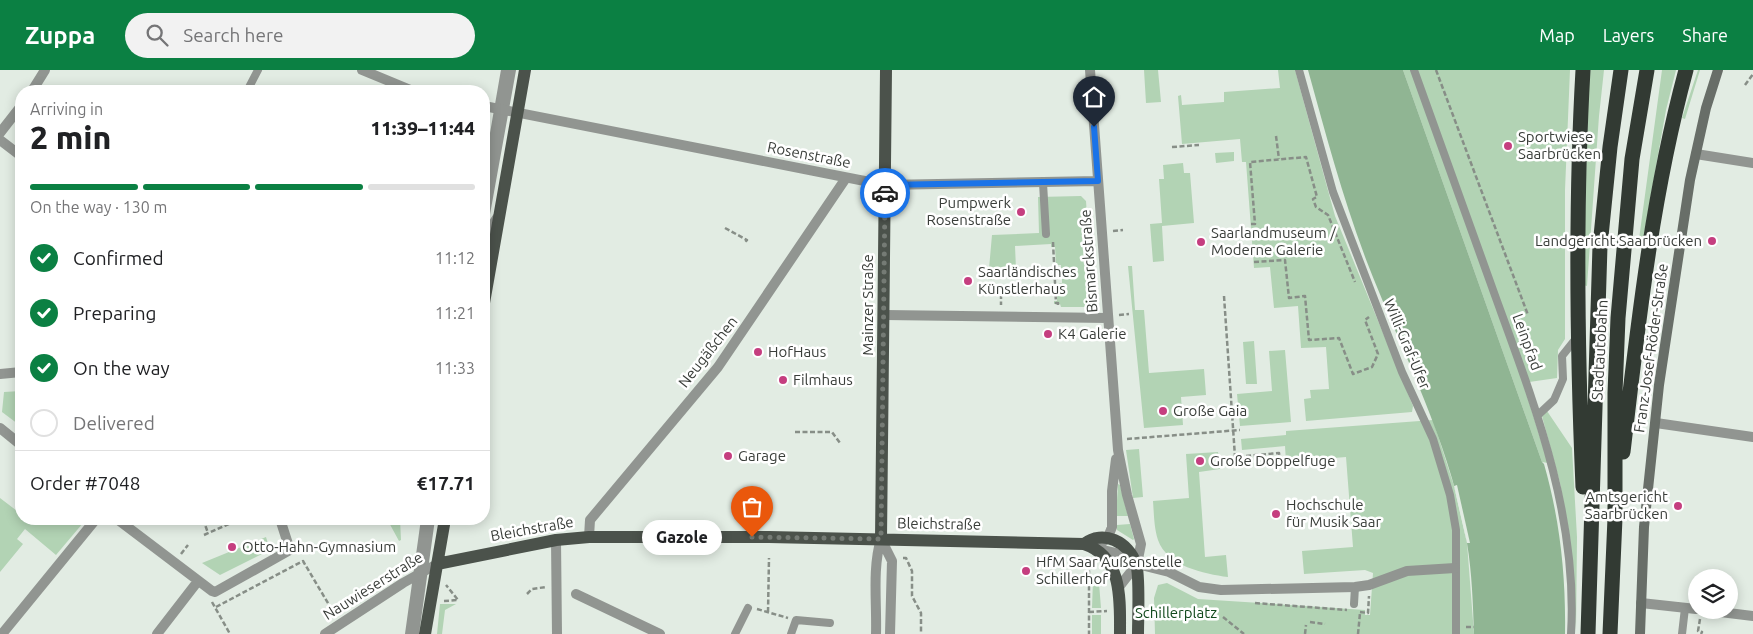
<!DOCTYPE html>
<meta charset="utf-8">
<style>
:root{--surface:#fff;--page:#f2f2f2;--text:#202124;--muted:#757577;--line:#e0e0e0;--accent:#0b8043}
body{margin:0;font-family:Ubuntu,sans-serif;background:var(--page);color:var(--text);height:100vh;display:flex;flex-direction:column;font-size:19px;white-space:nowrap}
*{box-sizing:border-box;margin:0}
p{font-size:16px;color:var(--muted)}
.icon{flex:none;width:28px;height:28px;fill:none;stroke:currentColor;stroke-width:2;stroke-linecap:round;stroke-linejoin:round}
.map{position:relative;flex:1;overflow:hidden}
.sheet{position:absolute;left:15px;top:15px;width:475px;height:440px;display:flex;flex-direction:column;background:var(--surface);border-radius:20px;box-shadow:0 2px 12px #0003}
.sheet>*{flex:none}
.controls{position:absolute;left:1688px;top:499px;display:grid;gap:10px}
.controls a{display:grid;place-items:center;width:50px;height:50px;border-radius:50%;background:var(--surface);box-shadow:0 2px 12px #0003;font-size:25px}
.pin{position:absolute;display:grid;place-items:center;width:42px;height:42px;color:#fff;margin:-51px -21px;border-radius:50% 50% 50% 0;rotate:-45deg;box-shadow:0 0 5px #0007}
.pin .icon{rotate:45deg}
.courier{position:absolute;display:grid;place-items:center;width:50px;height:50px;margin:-25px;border:4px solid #1a73e8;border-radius:50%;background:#fff;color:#222;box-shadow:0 1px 6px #0007}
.bubble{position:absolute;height:35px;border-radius:18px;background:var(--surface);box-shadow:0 2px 12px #0003;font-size:16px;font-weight:800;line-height:35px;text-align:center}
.summary em{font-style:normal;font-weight:800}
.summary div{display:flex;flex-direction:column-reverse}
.summary{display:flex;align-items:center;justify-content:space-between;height:85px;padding:0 15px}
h1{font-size:32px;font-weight:800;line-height:38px}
.bar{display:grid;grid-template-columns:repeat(4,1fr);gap:8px 5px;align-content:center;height:60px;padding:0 15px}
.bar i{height:6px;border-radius:4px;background:var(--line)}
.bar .current{background:var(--accent)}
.bar p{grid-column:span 4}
.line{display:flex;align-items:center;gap:12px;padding:0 15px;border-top:1px solid var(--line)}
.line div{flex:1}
ol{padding:0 15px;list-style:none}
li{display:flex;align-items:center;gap:15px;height:55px}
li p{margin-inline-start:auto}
li .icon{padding:5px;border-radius:50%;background:var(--accent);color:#fff;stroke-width:4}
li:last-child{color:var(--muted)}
li i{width:28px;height:28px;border:2px solid var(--line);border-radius:50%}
header{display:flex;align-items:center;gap:30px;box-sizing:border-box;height:70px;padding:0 25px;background:var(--accent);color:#fff}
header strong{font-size:24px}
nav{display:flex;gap:28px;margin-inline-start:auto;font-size:18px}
.search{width:350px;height:45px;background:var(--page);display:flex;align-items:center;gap:12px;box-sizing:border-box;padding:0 18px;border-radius:28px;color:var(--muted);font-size:19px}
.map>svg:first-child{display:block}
</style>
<header>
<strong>Zuppa</strong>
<div class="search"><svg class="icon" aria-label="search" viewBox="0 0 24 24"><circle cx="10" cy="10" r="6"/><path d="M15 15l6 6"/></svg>Search here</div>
<nav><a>Map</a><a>Layers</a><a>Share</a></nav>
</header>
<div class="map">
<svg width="1753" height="564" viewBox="0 0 1753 564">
<rect width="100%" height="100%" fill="#e2ece3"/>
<path fill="#b2d3b4" d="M1144,0H1158L1161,32L1146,33Z
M1278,0H1295L1335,146L1413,336L1412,342L1306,351L1304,329L1311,328L1310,320L1329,319L1326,277L1301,278L1298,236L1274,238L1270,197L1254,198L1246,92H1242L1240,69L1182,74L1178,26L1181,25L1182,35L1224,32V22L1280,18Z
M1403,0H1570L1565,120V269L1558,280L1557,308L1523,313L1548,393L1542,392Z
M1589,0H1604L1599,46L1587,216L1583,215Z
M1662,0H1676L1666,40L1643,170L1639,169Z
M1698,0H1700L1685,49L1682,48Z
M1234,82V91L1216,93L1215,83Z
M1183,93L1184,103H1190L1194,153L1162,156L1164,191L1153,192L1150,154L1162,153L1159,109H1164L1163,95Z
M1081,126L1086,131L1093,234L1088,237H1061L1060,234H1054V231H1057L1056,214L1062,213V209H1064V199H1061V195H1056L1055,177H1051V174L1015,176L1016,199L1001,197L991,206L992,210H988L992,165L1039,163L1038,127Z
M1128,196H1132L1135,240H1144L1149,303L1204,299L1206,325L1181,327L1183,355L1144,358Z
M1254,271L1257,314H1246L1243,272Z
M1285,280L1291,352L1240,356L1237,324L1272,321L1269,281Z
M21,321V346L18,354L2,342L4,322Z
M1547,341L1572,378L1577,467L1576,560L1570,467L1560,413L1542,346Z
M1433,350L1454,416L1467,473L1474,564H1155L1154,528L1158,515L1167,513L1198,529L1365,540V545H1370L1373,503L1365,500L1304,504L1302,481L1353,477L1346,387L1286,392L1285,376L1242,380L1241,369L1286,365V361Z
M1139,379L1143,427L1133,428L1126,380Z
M1218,382L1220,399L1199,402L1205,487L1226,485L1228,507C1204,504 1167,496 1158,470C1154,458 1154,444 1153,431L1189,428L1186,384Z
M1118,414L1120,415L1128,446H1116Z
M0,428L21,444V449H82L83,453L56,485L25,459L17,469L23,474L0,502Z
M387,449H400L401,470L399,471Z
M1130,454L1134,469L1133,470L1117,460V455Z
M266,467L269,477L266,482L220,505L202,493Z
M1095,509L1099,513L1101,538H1092L1093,510Z
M440,534H456L445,540L442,564H437Z
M1092,545H1101V564H1092Z"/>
<path fill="#90b593" d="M1308,0H1403L1542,392L1544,394C1560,450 1566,506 1565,564H1474C1473,534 1472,503 1467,473C1451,374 1403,285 1367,192C1343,129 1326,65 1308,0Z"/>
<path fill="#e2ece3" d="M1457,415L1470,473H1467L1454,416Z"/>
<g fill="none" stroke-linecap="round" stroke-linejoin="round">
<path stroke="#878e87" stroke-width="2.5" stroke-dasharray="5 2.5" stroke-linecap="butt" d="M1436,0L1528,245
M1745,15L1753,4
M1276,66L1279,89
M1172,77L1199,75
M1251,154H1255L1250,92L1306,87L1317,127L1313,129L1316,137L1328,145L1355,212
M725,158L747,170L745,172
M1113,161L1123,160
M1053,172L1056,233H1058V237
M1254,192L1285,190L1289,228L1305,226L1309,270L1339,268L1353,304L1372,297L1378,284L1365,250L1369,247
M1055,205L1064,204
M1001,224V235
M1224,226L1235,387L1279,383L1280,392
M1119,245L1129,244
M795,362H832L840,373
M1127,369L1240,360
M203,449L208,463
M204,465L233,452
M181,484L188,475
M903,488H906L912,501V526L921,543V564
M1089,493V564
M527,524L532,519L546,517
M444,531L458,530L446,515
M212,532L230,564
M1255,533L1347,540
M216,537L303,491L335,545
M757,539L788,548
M768,542L769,488
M1089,542L1107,541
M1360,542L1368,543L1369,526
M1200,543L1216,544
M1223,547L1244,564
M1700,549L1698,561L1702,562L1701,564
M1310,552L1325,554
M1466,557H1474
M1305,564L1306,555
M1358,564L1360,543"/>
<path stroke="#919591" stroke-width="8" d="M1299,0L1333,122L1402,302L1433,369L1450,425L1456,460V564
M1414,0C1441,77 1469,154 1497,231C1536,338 1578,448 1571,564
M247,21L258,0
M1043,113L1046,164
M484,121L505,0
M484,155L512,0
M1538,345L1554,330L1563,309L1562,286L1578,266
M1354,534L1355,517
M409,564L425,449
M415,564L431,449
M735,564L748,538
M791,564L796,550L830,553
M1682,564L1685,538"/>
<path stroke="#919591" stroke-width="10" d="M362,0L413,21
M1090,0L1118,380L1127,425L1141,474L1137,494L1119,517
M32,21L45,0
M484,36L885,115L1098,111
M0,63L21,36
M0,70L21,86
M1696,84L1753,93
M484,163L489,160L497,148
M885,245L1108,248
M0,304L21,302
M1656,353L1753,367
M0,358L21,375
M117,449L212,521L215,522L290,480L280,449
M589,467L590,450L718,297L846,108
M881,469L892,491L890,564
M556,470L557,564
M1102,473L1108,467L1112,457V421L1116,389
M1095,478L1116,483L1137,494L1169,502L1199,517L1221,520L1355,517L1369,515L1407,501L1455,498
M576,524L660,564
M1641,533L1696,539
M1704,540L1753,546
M2,564L96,449
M157,564L198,511
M325,564L403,513L437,494
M876,564C877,533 872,499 881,469"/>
<path stroke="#686e68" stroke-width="10" d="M1640,564L1644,457L1659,315L1690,110L1706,38L1718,0"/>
<path stroke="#4b524b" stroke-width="12" d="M484,233L525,0
M881,469L886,0
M1084,474C1103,459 1129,472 1136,494C1140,504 1138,550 1138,564
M437,494L556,470L589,467H769L1084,474C1123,487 1120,530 1120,564
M425,564L445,449"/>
<path stroke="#323a33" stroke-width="15" d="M1583,0C1575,139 1577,278 1583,417
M1623,382C1638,254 1652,125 1686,0
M1588,564L1600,176L1610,77L1621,0
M1610,564L1615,448V323L1618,248L1632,89L1647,0"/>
</g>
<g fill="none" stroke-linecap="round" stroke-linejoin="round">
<path stroke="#757b75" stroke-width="5" stroke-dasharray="0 9" d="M752,467L881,469L885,123"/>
<path stroke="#1a73e8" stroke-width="6" d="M885,123V115L1098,111L1094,57"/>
</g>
<g fill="#c53e7f" stroke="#fff" stroke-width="2">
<circle cx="1508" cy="76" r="5"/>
<circle cx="1021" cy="142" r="5"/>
<circle cx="1712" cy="171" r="5"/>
<circle cx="1201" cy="172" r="5"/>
<circle cx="968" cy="211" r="5"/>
<circle cx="1048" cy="264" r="5"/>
<circle cx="758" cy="282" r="5"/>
<circle cx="783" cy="310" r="5"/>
<circle cx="1163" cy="341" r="5"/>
<circle cx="728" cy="386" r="5"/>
<circle cx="1200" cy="391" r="5"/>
<circle cx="1678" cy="436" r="5"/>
<circle cx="1276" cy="444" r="5"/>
<circle cx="232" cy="477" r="5"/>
<circle cx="1026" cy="501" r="5"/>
</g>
<g text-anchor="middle" stroke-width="5" stroke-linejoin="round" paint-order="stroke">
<g font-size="15" fill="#3a3e3a" stroke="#fff" text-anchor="start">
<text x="1518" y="72">Sportwiese<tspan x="1518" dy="17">Saarbrücken</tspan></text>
<text x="1011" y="138" text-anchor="end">Pumpwerk<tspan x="1011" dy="17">Rosenstraße</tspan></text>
<text x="1211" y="168">Saarlandmuseum /<tspan x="1211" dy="17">Moderne Galerie</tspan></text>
<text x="1702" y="176" text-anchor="end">Landgericht Saarbrücken</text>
<text x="978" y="207">Saarländisches<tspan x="978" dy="17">Künstlerhaus</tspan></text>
<text x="1058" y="269">K4 Galerie</text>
<text x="768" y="287">HofHaus</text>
<text x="793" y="315">Filmhaus</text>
<text x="1173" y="346">Große Gaia</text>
<text x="738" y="391">Garage</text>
<text x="1210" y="396">Große Doppelfuge</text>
<text x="1668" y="432" text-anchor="end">Amtsgericht<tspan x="1668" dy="17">Saarbrücken</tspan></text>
<text x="1286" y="440">Hochschule<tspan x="1286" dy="17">für Musik Saar</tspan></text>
<text x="242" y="482">Otto-Hahn-Gymnasium</text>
<text x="1036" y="497">HfM Saar Außenstelle<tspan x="1036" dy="17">Schillerhof</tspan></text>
</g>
<g font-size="15" fill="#3a3e3a" stroke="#fff">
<text transform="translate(809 85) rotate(11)" y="5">Rosenstraße</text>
<text transform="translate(1089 191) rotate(-94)" y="5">Bismarckstraße</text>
<text transform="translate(868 235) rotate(-90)" y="5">Mainzer Straße</text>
<text transform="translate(1527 272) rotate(70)" y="5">Leinpfad</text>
<text transform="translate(1407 274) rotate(67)" y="5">Willi-Graf-Ufer</text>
<text transform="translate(1651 278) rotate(-82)" y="5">Franz-Josef-Röder-Straße</text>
<text transform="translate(1600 280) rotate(-87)" y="5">Stadtautobahn</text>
<text transform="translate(708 282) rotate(-52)" y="5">Neugäßchen</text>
<text transform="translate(939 454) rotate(1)" y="5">Bleichstraße</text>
<text transform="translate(532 459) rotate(-10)" y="5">Bleichstraße</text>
<text transform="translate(373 516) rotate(-32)" y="5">Nauwieserstraße</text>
</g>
<g font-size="15" fill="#124a1d" stroke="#fff">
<text x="1176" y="548">Schillerplatz</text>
</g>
</g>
</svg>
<div class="controls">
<a><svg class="icon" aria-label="layers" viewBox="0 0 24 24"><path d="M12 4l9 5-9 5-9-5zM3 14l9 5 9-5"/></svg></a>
</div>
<div class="pin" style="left:752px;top:467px;background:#ea580c"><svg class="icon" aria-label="bag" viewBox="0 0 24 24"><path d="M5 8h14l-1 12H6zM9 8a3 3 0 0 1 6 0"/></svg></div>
<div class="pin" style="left:1094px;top:57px;background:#1f2937"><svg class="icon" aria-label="home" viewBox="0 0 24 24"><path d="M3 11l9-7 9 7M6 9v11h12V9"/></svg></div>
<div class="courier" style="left:885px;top:123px"><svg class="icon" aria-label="car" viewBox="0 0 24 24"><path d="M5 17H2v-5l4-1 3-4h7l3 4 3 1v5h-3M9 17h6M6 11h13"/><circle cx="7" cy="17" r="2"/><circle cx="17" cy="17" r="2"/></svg></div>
<div class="bubble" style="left:642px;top:450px;width:80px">Gazole</div>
<section class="sheet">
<div class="summary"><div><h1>2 min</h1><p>Arriving in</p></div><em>11:39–11:44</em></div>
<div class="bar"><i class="current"></i><i class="current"></i><i class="current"></i><i></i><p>On the way · 130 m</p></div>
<ol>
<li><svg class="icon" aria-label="check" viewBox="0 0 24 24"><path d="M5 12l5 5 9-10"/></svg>Confirmed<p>11:12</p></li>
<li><svg class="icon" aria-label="check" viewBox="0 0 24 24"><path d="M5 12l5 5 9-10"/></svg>Preparing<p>11:21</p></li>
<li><svg class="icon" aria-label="check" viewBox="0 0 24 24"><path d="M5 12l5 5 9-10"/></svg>On the way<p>11:33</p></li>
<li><i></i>Delivered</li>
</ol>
<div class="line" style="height:65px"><div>Order #7048</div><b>€17.71</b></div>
</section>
</div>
